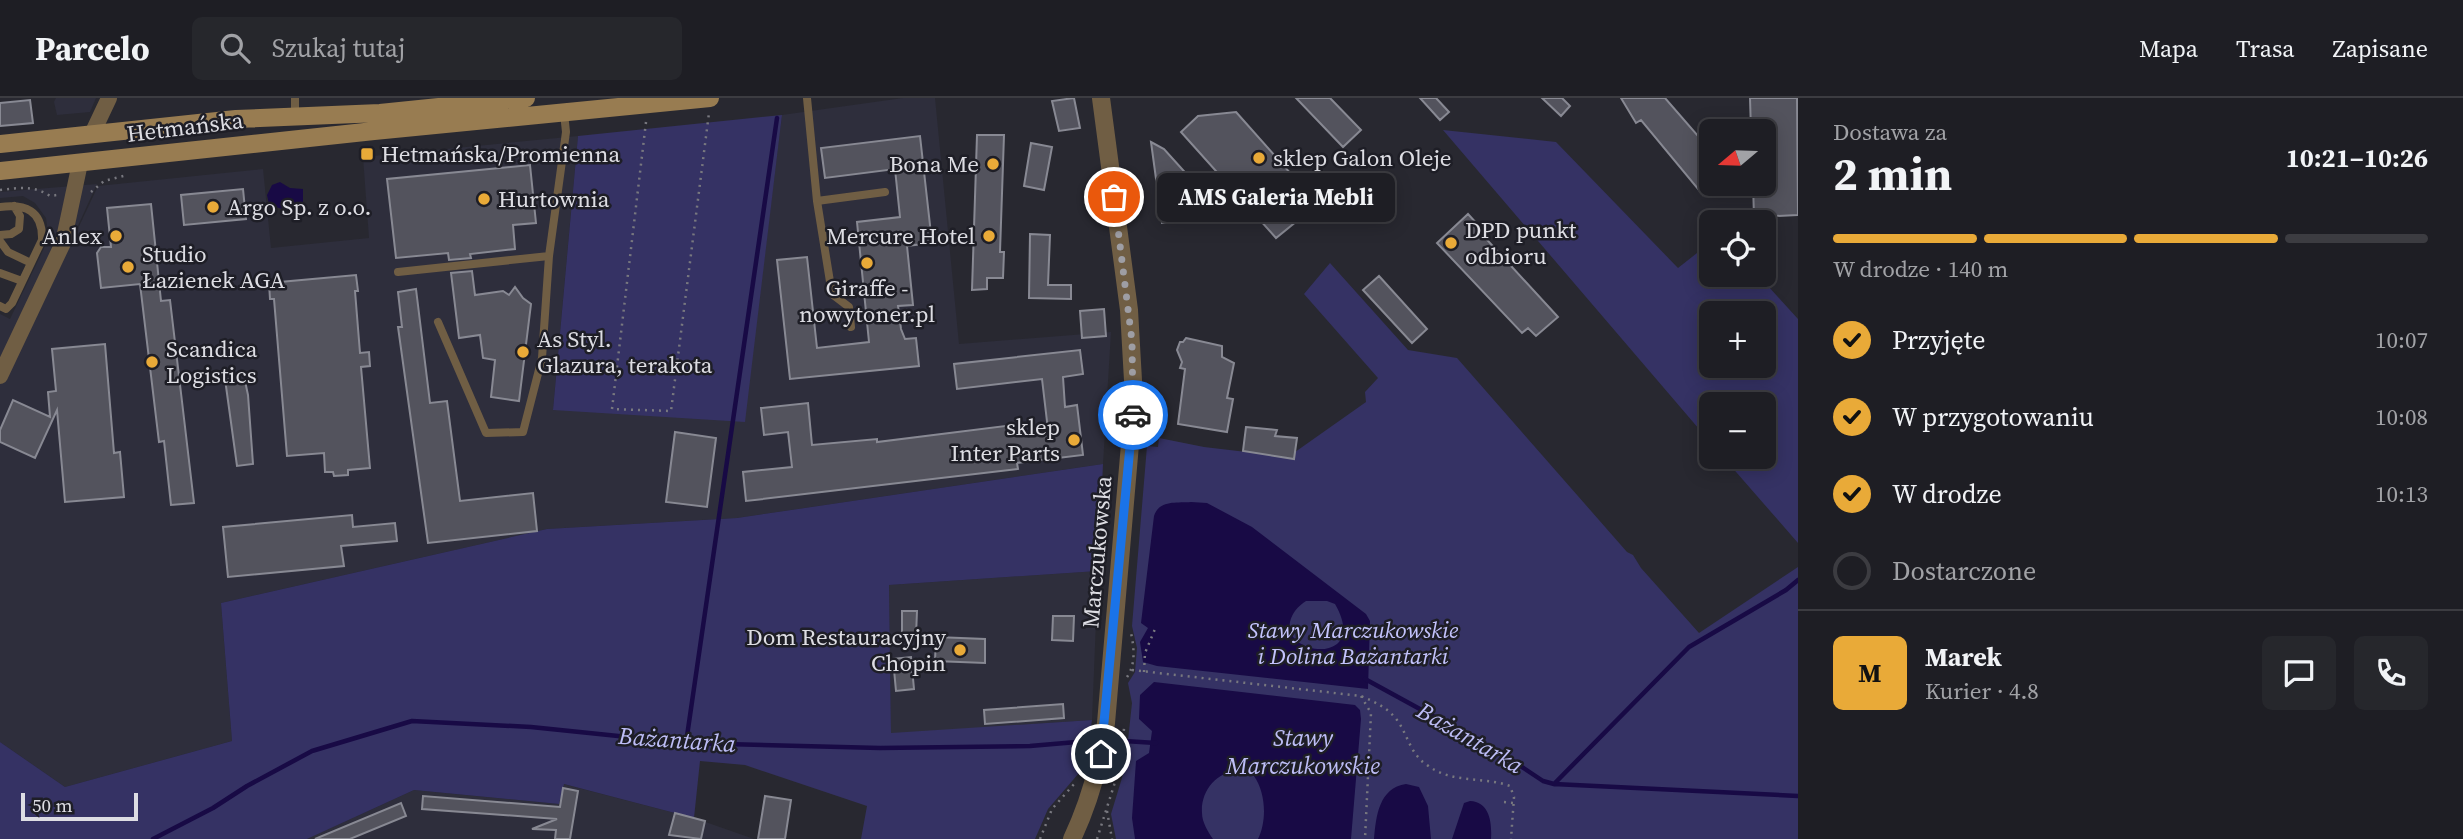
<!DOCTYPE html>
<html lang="pl">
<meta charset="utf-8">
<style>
:root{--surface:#1e1e24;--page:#26272c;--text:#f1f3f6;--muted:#a1a2a6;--line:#3c3c41;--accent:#e9aa38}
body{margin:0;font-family:"Source Serif 4",serif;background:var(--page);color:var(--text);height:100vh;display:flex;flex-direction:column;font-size:26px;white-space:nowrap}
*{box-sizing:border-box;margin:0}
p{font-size:23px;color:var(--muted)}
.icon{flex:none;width:38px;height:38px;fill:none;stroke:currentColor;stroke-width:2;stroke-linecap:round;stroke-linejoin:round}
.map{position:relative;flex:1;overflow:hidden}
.sheet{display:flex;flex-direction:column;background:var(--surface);width:665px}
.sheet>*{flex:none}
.needle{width:46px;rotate:251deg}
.buttons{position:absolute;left:1699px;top:21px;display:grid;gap:14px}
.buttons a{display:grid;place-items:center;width:77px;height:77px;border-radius:10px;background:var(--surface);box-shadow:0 4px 18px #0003,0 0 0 2px var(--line);font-size:35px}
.scale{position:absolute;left:21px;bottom:18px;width:117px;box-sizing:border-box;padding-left:7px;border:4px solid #dddde3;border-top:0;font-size:19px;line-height:24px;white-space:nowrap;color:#dddde3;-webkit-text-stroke:5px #1e1e26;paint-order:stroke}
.pin{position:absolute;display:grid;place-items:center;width:60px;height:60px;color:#fff;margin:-30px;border:4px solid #fff;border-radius:50%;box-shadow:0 2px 7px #0007}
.courier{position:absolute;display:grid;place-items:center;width:70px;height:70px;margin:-35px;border:5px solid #1a73e8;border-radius:50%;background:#fff;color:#222;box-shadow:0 2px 9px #0007}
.bubble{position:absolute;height:49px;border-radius:10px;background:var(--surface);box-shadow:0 4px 18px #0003,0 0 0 2px var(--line);font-size:23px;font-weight:700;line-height:49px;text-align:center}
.summary em{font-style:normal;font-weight:700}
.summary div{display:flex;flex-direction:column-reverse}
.summary{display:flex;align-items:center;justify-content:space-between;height:119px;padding:0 35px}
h1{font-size:46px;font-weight:700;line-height:52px}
.bar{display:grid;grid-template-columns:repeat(4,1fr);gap:10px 7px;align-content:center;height:84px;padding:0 35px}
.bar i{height:9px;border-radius:5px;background:var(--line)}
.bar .on{background:var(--accent)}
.bar p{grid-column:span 4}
.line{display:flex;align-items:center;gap:18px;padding:0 35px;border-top:2px solid var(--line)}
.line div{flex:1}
.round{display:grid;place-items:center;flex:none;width:74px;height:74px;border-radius:10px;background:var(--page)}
ol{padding:0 35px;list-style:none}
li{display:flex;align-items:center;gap:21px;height:77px}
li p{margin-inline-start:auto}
li .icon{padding:7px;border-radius:50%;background:var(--accent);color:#111;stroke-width:4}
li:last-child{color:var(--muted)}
li i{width:38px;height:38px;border:4px solid var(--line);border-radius:50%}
header{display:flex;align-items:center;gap:42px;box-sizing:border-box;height:98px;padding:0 35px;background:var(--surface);border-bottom:2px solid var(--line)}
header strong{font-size:33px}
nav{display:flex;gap:38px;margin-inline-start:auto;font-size:24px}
.search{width:490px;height:63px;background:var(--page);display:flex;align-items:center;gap:18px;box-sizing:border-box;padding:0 24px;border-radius:10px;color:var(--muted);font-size:26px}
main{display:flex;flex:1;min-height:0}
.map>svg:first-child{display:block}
</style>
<header>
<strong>Parcelo</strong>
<div class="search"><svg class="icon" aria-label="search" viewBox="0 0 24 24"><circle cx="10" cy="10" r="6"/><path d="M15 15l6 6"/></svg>Szukaj tutaj</div>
<nav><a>Mapa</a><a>Trasa</a><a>Zapisane</a></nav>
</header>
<main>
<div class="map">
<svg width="1798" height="741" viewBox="0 0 1798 741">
<rect width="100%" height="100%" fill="#282830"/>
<path fill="#2e2e3c" d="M56,0H96L90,14L57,17L54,4Z
M903,0H935L959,246L1111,234L1103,366L737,420L547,431L221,505L232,643L65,689L0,644V216L10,221L49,140L46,120L35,105L23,98L0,100V94L97,86L36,220L98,88L263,71L271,150L369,140L363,59L578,38L553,311L744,323L782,17Z
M1098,473L1092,622L891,636L889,487Z
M563,686L694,720L754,741H307L414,692L559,706Z"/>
<path fill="#353264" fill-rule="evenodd" d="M782,17L745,324L553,312L578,38Z
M1443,32L1556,44L1678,170L1711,144L1712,177H1758L1798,221V445L1723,359H1764V306H1712L1711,345ZM1712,215H1764V268H1712Z
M1330,165L1408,252L1457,260L1627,454L1633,457L1641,470L1699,535L1798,469V741H1116L1111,716L1125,670L1132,605L1128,585L1135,574L1137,550L1132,528L1147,348L1158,349L1159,340L1204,349L1288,359L1366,304L1365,294L1378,280L1304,196Z
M1103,366L1098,473L889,487L891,635L1092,622L1085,668L1048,711L1035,741H861L867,708L745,667L700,663L694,720L564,686L559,706L414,692L307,741H0V644L65,689L232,643L221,505L547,431L737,420Z"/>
<path fill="#180a45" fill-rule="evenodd" d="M280,84L290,90L303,91V109C293,114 278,111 269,106L267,97L272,87Z
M1191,404L1207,405L1252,429L1366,516L1370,523L1368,591L1157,568L1143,564L1140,544L1148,530L1141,525L1154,418C1159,402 1176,405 1191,404ZM1306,503H1327L1335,506C1370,567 1283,559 1290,524C1292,515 1298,508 1306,503Z
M1154,584L1355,607L1360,612L1361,621L1351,741H1258C1267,723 1266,695 1254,678C1227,663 1200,687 1202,715C1202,724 1208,734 1213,741H1135L1132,720L1136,663L1149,655L1152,633L1139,621L1140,597Z
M1406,686L1419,689L1428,708L1431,741H1374C1376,718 1379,690 1406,686Z
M1470,703C1490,704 1492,725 1491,741H1452L1464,705Z"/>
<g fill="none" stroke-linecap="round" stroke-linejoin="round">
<path stroke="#180a45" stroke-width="4.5" d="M1365,581L1504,657L1543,683L1554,686L1798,698
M1109,642L1156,645
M686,645L777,20
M1554,686L1689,549L1786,492L1798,482
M153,741L213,710L247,688L312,653L412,623L531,629L686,645L880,650L1030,648L1100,642"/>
</g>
<path fill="#53535d" stroke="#888993" stroke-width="2" d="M1074,0L1080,30L1059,33L1052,3Z
M1296,0H1330L1361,32L1343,49Z
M1420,0H1436L1449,14L1440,22Z
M1542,0H1562L1570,8L1561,18Z
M1621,0H1665L1712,54V91L1703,97L1641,22L1636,25Z
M1750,0H1797L1798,117L1754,119L1753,86H1764V33H1751Z
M30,2L33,25L0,28V5Z
M1236,14L1315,103L1297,123L1276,140L1181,34L1198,18Z
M977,37H1004L1000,154H1004L1003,180H987V191L972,192Z
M920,38L932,145L907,148L913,207L898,208L901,231L905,241L916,240L919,268L790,281L777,162L807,159L817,250L869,244L857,124L900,119L895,71L825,80L821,50Z
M1151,44L1164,51L1191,81L1196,121L1162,125Z
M1031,45L1052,49L1044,92L1024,88Z
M530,67L536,125L513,127L515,151L470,156L471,160L449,162L448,155L396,160L387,81Z
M243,91L246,121L184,127L181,97Z
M151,106L161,203L170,202L194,405L171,407L164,343L159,344L140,186L101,190L97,155L101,149H111L107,110Z
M1468,116L1480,129L1478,132L1558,219L1536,238L1528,230L1522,235L1437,145Z
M1030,136L1050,137L1048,187H1071V201L1029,200Z
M472,173L475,197L503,193L509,197L515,189L523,200L531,206L519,303L491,299L495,262L483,260L480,237L459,240L451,175Z
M356,177L358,193H355L360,255L369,254L370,268L361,269L370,370L348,372V377L334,378L333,374H325L324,355L287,358L274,201H270L269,185Z
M1379,178L1427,231L1412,245L1363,192Z
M416,191L430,305L447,303L460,403L533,395L537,433L428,445L398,229H402L398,194Z
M1104,211L1106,238L1082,240L1080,213Z
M1186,240L1222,248V259L1234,265L1227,300L1233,301L1227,334L1178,326L1185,271L1180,270L1182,264L1177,252L1180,244H1183Z
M105,246L114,355L120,354L124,399L65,404L57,312L35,360L0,344V332L13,302L50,319L48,294L56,293L52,251Z
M1080,252L1083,276L1063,279L1065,309L1077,307L1083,357L1017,365L1018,371L746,403L743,374L792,369L788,334L764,337L761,310L808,305L812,347L877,341V344L1013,327L1014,337L1048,332L1042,281L957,291L954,266Z
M225,281L245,283L248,297L253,366L237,368Z
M1246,329L1277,332L1275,338L1297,340L1294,361L1243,353Z
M675,334L716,340L707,409L666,404Z
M352,417L353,429L395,425L397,443L341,448L344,468L228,479L223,429Z
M902,513H917L916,538H902Z
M1053,518H1074L1073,543L1052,542Z
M936,539L985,541V565L935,563Z
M911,559L914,591L896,593L893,561Z
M1063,606L1064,620L985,626L984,612Z
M563,690L578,693L570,741H555L556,732L532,731L557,721L422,711L423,698L560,709Z
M765,698L791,702L785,741H758Z
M401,705L406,718L350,741H315Z
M675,715L705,723L701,741L669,737Z"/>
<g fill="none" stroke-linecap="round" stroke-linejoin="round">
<path stroke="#78787f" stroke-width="2.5" stroke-dasharray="2 5" stroke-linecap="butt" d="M646,24L612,311L671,313L709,15
M0,92C19,90 34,87 50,98L57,97
M91,94L104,83L127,77
M1132,572L1361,598C1375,604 1388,610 1397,622C1408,637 1410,656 1427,667C1452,686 1482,678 1510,688L1514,699L1511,741
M1144,574L1145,555L1155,531
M1127,579C1136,566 1134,549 1131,535
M1361,598L1371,615L1365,741
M1504,704L1514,705
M1107,713L1112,741
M1040,741L1052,711L1075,685
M1097,741L1122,662L1124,630"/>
<path stroke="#705e44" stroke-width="8" d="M807,0L817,103L885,94
M295,17V0
M817,103L832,196L849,209L851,229
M0,109C25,106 43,112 42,142L12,205L6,211L0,208
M0,137L11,136L19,131L20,118L14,108
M0,143L8,154L31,165
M398,174L549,158
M0,175L22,183
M438,224L486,335L523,334L542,260L549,158L566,34L564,15"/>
<path stroke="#705e44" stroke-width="16" d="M92,36L109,0
M0,278L63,145L80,65"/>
<path stroke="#705e44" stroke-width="18" d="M1072,741C1090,703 1100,666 1106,625L1134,300L1129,212L1101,0"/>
<path stroke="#987c51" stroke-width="18" d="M0,46L236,21L380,15L526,0
M0,73L374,33L710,0"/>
</g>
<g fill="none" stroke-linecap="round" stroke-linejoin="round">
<path stroke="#9e9ea4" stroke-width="7" stroke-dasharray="0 12.6" d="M1114,99L1132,243L1133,317"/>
<path stroke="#1a73e8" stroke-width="9" d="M1101,656L1133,317"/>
</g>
<g fill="#e9aa38" stroke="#1e1e26" stroke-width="2.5">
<rect x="360" y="49" width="14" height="14" rx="3.5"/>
<circle cx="1259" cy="60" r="7"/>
<circle cx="993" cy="66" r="7"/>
<circle cx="484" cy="101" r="7"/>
<circle cx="213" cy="109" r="7"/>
<circle cx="116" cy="138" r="7"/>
<circle cx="989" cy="138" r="7"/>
<circle cx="1451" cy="145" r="7"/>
<circle cx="867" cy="165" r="7"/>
<circle cx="128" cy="169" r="7"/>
<circle cx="523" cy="254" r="7"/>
<circle cx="152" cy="264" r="7"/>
<circle cx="1074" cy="342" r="7"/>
<circle cx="960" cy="552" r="7"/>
</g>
<g text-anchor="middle" stroke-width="5" stroke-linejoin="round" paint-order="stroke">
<g font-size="23" fill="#dddde3" stroke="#1e1e26">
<text transform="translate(185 29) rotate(-7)" y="8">Hetmańska</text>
<text transform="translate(1097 454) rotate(-85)" y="8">Marczukowska</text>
</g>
<g font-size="23" fill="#dddde3" stroke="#1e1e26" text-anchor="start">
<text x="381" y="64">Hetmańska/Promienna</text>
<text x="1273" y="68">sklep Galon Oleje</text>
<text x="979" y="74" text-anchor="end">Bona Me</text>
<text x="498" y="109">Hurtownia</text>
<text x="227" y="117">Argo Sp. z o.o.</text>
<text x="1465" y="140">DPD punkt<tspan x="1465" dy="26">odbioru</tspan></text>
<text x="102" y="146" text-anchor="end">Anlex</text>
<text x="975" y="146" text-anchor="end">Mercure Hotel</text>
<text x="142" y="164">Studio<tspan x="142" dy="26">Łazienek AGA</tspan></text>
<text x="867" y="198" text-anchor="middle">Giraffe -<tspan x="867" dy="26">nowytoner.pl</tspan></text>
<text x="537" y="249">As Styl.<tspan x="537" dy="26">Glazura, terakota</tspan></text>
<text x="166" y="259">Scandica<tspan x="166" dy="26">Logistics</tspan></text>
<text x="1060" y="337" text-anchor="end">sklep<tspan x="1060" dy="26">Inter Parts</tspan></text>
<text x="946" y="547" text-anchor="end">Dom Restauracyjny<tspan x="946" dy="26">Chopin</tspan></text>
</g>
<g font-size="23" font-style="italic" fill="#c3c3fc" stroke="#1e1e26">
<text x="1353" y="540">Stawy Marczukowskie<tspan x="1353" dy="26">i Dolina Bażantarki</tspan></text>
</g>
<g font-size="24" font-style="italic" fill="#bdbdf6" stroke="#1e1e26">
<text x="1303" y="648">Stawy<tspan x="1303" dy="28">Marczukowskie</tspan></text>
<text transform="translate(1470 640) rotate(30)" y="8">Bażantarka</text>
<text transform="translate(677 642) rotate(4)" y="8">Bażantarka</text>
</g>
</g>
</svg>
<div class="buttons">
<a><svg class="needle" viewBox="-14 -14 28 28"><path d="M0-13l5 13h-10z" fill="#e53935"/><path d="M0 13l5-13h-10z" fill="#a1a2a6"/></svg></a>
<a><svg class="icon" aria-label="locate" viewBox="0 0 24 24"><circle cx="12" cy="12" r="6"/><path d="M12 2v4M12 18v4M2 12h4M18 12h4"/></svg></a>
<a>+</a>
<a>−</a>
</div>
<div class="scale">50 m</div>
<div class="pin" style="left:1114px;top:99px;background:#ea580c"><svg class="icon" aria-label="bag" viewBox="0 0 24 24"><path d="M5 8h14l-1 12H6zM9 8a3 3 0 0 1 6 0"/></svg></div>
<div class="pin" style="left:1101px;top:656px;background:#1f2937"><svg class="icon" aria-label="home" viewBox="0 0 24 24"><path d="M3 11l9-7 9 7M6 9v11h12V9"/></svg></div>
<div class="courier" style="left:1133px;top:317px"><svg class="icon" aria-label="car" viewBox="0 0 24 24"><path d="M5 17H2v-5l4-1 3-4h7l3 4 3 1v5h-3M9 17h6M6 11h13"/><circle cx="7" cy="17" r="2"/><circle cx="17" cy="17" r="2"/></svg></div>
<div class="bubble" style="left:1157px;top:75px;width:238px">AMS Galeria Mebli</div>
</div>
<section class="sheet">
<div class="summary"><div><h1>2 min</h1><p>Dostawa za</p></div><em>10:21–10:26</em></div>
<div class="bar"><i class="on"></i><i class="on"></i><i class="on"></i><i></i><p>W drodze · 140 m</p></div>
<ol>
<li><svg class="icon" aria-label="check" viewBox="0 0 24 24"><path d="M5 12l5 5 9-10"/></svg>Przyjęte<p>10:07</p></li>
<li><svg class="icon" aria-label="check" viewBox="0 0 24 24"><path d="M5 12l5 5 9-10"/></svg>W przygotowaniu<p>10:08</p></li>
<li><svg class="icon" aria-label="check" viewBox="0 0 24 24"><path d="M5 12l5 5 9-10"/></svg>W drodze<p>10:13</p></li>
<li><i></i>Dostarczone</li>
</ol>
<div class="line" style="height:126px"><b class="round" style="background:var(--accent);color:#111">M</b><div><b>Marek</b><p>Kurier · 4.8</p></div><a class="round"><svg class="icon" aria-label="chat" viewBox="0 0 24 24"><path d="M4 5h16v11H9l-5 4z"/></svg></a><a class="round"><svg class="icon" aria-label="phone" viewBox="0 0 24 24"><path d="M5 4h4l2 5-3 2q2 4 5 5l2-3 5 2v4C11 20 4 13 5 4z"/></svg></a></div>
</section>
</main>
